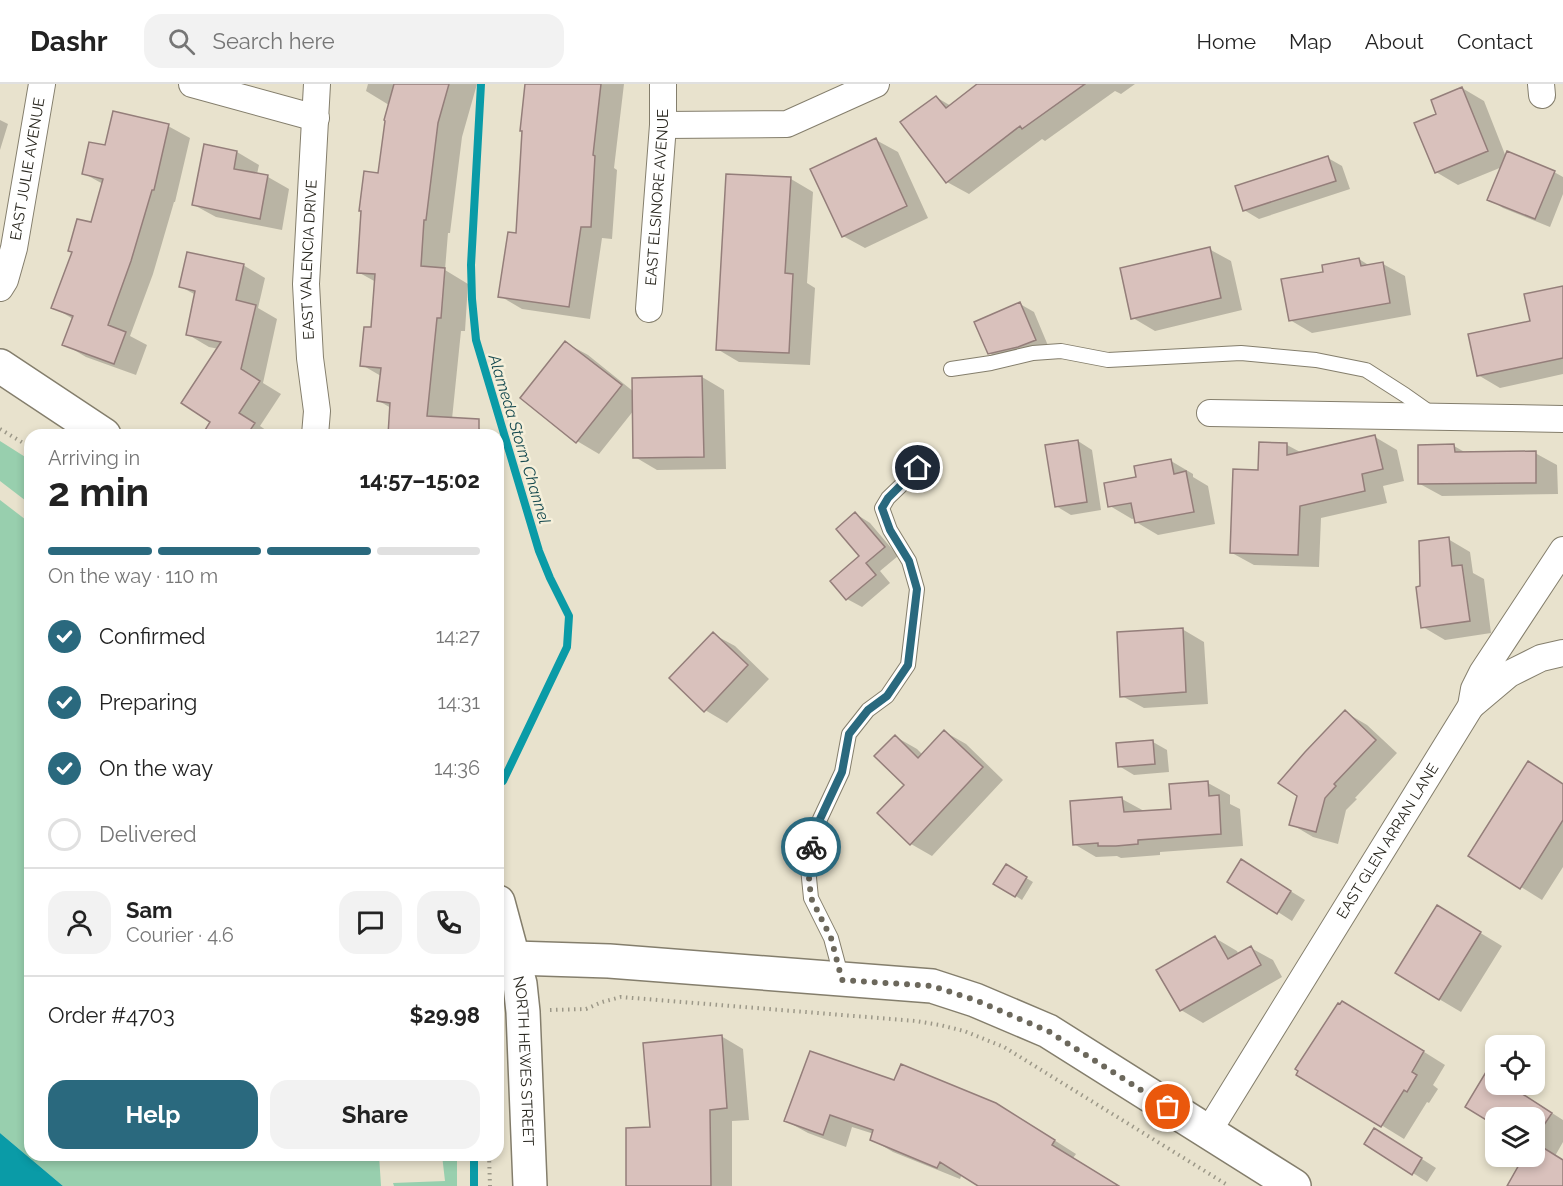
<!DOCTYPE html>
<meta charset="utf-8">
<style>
:root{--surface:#fff;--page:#f2f2f2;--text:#222;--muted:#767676;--line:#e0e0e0;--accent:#2a697e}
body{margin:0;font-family:Raleway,sans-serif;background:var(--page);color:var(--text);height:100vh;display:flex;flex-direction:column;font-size:22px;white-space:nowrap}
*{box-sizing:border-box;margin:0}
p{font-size:20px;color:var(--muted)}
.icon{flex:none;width:33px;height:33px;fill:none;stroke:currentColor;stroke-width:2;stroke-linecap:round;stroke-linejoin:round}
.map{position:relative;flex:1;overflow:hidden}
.details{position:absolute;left:24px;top:345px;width:480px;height:732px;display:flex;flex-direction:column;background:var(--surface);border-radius:18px;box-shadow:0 3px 9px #0003}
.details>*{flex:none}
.fabs{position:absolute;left:1485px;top:951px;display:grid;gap:12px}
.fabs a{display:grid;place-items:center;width:60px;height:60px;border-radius:12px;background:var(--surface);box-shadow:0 3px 9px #0003;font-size:30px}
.pin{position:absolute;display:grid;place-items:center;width:51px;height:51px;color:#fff;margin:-26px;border:3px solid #fff;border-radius:50%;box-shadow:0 2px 6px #0007}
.courier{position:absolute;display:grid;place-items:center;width:60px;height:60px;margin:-30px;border:4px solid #2a697e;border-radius:50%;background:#fff;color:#222;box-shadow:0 2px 8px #0007}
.summary em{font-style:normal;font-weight:700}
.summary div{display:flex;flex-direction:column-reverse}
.summary{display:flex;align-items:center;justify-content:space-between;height:102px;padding:0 24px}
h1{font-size:39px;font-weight:700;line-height:45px}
.bar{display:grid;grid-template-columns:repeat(4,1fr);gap:9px 6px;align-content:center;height:72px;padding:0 24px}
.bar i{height:8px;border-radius:4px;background:var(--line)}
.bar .current{background:var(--accent)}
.bar p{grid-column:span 4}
.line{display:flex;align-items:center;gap:15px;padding:0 24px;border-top:2px solid var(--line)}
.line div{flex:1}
.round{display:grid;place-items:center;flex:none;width:63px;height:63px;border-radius:18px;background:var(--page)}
ol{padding:0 24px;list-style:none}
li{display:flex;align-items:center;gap:18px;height:66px}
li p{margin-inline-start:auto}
li .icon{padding:6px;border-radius:50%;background:var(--accent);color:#fff;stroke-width:4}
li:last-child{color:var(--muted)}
li i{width:33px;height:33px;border:3px solid var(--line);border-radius:50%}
.button{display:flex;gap:12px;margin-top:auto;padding:12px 24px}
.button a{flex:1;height:69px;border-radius:18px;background:var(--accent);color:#fff;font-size:24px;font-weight:700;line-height:69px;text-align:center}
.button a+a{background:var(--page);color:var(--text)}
header{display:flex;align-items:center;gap:36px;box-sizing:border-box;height:84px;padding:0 30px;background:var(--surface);border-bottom:2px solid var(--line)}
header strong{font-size:28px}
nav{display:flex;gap:33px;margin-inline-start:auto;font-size:21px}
.search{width:420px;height:54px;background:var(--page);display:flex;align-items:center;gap:15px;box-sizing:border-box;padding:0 21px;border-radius:18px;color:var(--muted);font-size:22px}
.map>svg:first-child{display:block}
</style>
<header>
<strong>Dashr</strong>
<div class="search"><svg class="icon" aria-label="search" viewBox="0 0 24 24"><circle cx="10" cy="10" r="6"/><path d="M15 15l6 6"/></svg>Search here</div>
<nav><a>Home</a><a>Map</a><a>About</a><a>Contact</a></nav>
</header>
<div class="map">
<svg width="1563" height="1102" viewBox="0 0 1563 1102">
<rect width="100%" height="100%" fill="#e8e2cd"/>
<path fill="#98cfae" d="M0,357L30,376V420L0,397Z
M0,416L30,439V1071H379L381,1102H63L0,1049Z
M442,1071H457V1102H394L393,1099L445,1097Z"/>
<path fill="#0a9ba7" d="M0,1049L63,1102H0Z"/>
<path fill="#0003" d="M368,0H477L462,53L450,149H448L445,186L468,200L465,247H461L452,335L465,336L489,350V351H389L391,324L379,317L381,292L362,281L372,245L376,198L358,188L379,90L389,21L366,7Z
M527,0H624L614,84L617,86L612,155L602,154L590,235L522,225L500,212L517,151Z
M979,0H1135L1121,10L1115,7L1045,57L1042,55L969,110L947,98L936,13L951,22Z
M1462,4L1484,17L1506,73L1554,88L1563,93V110L1550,143L1503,124L1489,115L1502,83L1458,101L1436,88L1438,31Z
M0,36L8,40L0,66Z
M168,42L190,54L175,118H174L153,190L130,252L147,261L136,291L86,273L64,260L73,235L53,223L92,140L103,100L83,89L106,63Z
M876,56L898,68L928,134L865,164L843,152Z
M237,68L259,81L257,90L268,93L289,105L282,146L216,133L194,121Z
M1328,74L1342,82L1350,105L1259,135L1244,126Z
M791,95L813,108L807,199L815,204L810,281L739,278L717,265Z
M1209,165L1231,177L1242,226L1155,247L1133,234Z
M1359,175L1370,182L1383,180L1405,192L1411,231L1312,249L1290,236L1324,189Z
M243,181L265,194L258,224L277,235L263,299L281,310L260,342L273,351H205L213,338L219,265L209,263L187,250L196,211L181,203Z
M1563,205V290L1500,304L1478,291Z
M1020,220L1034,228L1049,264L1004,278L989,269Z
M566,259L588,271L634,308L633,295L702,293L724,306L726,385L657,386L635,373L634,326L599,370L577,357L522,313Z
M1375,353L1397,366L1404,397L1383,402L1387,419L1321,434L1319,483L1254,481L1232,469L1287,361L1302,369Z
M1078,357L1092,366L1101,426L1071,431L1056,422Z
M1454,362L1468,370L1535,369L1557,381L1558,410L1442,412L1420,400Z
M1171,377L1193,390V393L1208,402L1215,440L1158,451L1136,438L1135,434L1132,435L1110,422L1138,394Z
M856,430L870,439L898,472L880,487L890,499L862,523L847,515L861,472Z
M1448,455L1470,468L1473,489L1484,495L1491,549L1445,556L1423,543L1421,504Z
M1182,545L1204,558L1208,620L1144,624L1122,612Z
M713,550L735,562L769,595L727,639L705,626Z
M1345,628L1367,641L1397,669L1355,714L1357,715L1346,726L1338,760L1313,753L1291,740Z
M945,648L966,660L1003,696L932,772L911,760L906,701L896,653L917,665L923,671Z
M1153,658L1167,666L1169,688L1134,691L1119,682Z
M1208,699L1230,711V720L1240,725L1243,762L1160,768V771L1121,774L1117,772L1096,773L1074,760L1122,715L1144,727L1173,726Z
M1563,700V783L1542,816L1521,803Z
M1006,782L1033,798L1022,816L996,799Z
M1256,786L1305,816L1292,837L1278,828Z
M1459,836L1502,862L1461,928L1439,915Z
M1215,854L1237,867L1239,871L1251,864L1273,876L1282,893L1203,939L1181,926Z
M1365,931L1445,981L1433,1001L1438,1005L1429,1019L1427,1018L1404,1055L1298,990Z
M721,952L743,965L749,1036L732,1037V1102H628L652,1045Z
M895,998L1018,1033L1076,1070L1073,1074L1118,1102H981L962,1090L960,1095L893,1068L871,1055L874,1050L852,1043L846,1063L808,1049L786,1037Z
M1496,1000H1506L1563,1036V1058L1555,1072L1563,1077V1102H1511L1534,1072V1034Z
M1389,1054L1436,1084L1427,1098L1413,1089Z"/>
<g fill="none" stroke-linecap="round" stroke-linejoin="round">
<path stroke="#0a9ba7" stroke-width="8" d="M481,0L471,181L472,215L476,256L539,467L550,494L569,532L567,563L503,697
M474,1071V1102"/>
</g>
<path fill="#d9c1bc" stroke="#947e7a" stroke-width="1.5" d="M394,0H449L438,39L426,136H424L421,182L445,184L441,234H437L427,332L479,335V351H388L390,319L377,317L381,284L360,282L364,243H371L375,190L357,189L361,127H359L364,87L378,89L385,37L384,36Z
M525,0H601L593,71L595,72L591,143H581L569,223L498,213L508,148L516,149L522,47H520Z
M977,0H1085L1022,45L1020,42L946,99L900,38L936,12L946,24Z
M1462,3L1488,67L1435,89L1414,39L1436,30L1431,16Z
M113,27L169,40L154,106H152L131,177L108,241L126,248L114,280L62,261L73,232L51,224L72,168L68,167L77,135L91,138L103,95L82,90L89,58L105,61Z
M876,54L907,122L842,153L810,85Z
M204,60L237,67L234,85L268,91L260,135L192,121Z
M1507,67L1555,87L1535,135L1487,116Z
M1328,72L1336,97L1243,127L1235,102Z
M726,90L791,93L785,189L793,190L789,269L716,266Z
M1210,163L1221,214L1131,235L1120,184Z
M187,168L244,180L236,216L256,221L241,285L260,297L239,329L255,339L247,351H202L210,338L181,319L221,258L186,251L195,207L179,203Z
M1359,174L1361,182L1383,178L1390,219L1289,237L1281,195L1323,188L1322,181Z
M1563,202V274L1477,292L1468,250L1530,237L1524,210Z
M1020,218L1036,256L1018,263L988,270L974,238Z
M565,257L622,301L576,359L520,314Z
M702,292L704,373L633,374L632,294Z
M1375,351L1383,385L1362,390L1365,407L1300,422L1298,471L1230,469L1233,385L1258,386L1259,358L1287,359V371Z
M1078,356L1087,418L1055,423L1045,361Z
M1454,360L1455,368L1536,367V399L1418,400V361Z
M1171,375L1174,390L1186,387L1194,428L1135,439L1131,419L1108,423L1104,399L1136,393L1134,382Z
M855,428L885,463L866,479L876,491L846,516L830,497L859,472L836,445Z
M1449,453L1452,482L1462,481L1470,537L1421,544L1416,503L1420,502L1419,457Z
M1183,544L1186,608L1120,613L1117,548Z
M713,548L748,581L704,628L669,594Z
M1345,626L1376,656L1334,700L1336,702L1325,714L1316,748L1289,741L1297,712L1278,699L1305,668Z
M944,646L983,683L910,761L877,729L904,701L874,672L895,651L918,674Z
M1153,656L1155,680L1118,683L1116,659Z
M1528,677L1563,700V736L1520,805L1468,772Z
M1208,697L1209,712L1219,711L1221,750L1138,756V760L1116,762H1098V759L1073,761L1070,717L1122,713L1124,728L1171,725L1169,700Z
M1241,775L1291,807L1277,830L1227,798Z
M1006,780L1027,793L1015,813L993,800Z
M1437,821L1481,848L1439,916L1395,889Z
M1215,852L1228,875L1251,862L1261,881L1180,927L1156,886Z
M1342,917L1424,967L1412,988L1417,991L1407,1008L1404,1006L1381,1043L1296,991L1298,987L1295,985L1338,919L1340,920Z
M722,951L727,1024L710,1026L711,1102H626V1044L650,1043L643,959Z
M810,967L894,996L901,980L996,1019L1055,1056L1052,1061L1119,1102H978L940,1078L937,1084L870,1056L873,1046L830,1031L823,1051L784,1037Z
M1486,988L1496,993V1000H1507L1552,1029L1534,1056V1034H1496V1042L1465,1023Z
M1374,1044L1422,1074L1412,1091L1364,1060Z
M1534,1058L1563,1076V1102H1507L1524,1072H1534Z"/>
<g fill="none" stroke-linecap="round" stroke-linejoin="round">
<g stroke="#847e6c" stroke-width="16">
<path id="lane" d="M951,285L991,279L1033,269L1061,267L1108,276L1241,269L1316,276L1366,286L1405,311L1432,330
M842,895L831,854L811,814L807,774L820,735L842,688L849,650L868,626L887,612L908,581L917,505L909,477L890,446L882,424L888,414L918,385"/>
</g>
<g stroke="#847e6c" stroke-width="28">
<g id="street">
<path d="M192,0L316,34"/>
<path d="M1541,0L1542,11"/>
<path d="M663,41L787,40L876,0"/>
<path id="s1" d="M0,204L5,196L14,164L42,0"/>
<path id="s2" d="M649,225L663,41V0"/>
<path d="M1210,329L1563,335"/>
<path id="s3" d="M315,351L317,327L310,274L306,200L317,0"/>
<path d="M1471,622L1509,590L1541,574L1563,569"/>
<path id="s4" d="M1208,1048L1471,622L1474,605L1482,589L1563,466"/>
</g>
</g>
<g stroke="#847e6c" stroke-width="36">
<g id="secondary">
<path d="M0,282L104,351"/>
<path id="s5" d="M498,818L520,900L523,928L530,1102"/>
<path d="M514,874L609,877L932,902L975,916L1048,947L1294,1102"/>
</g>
</g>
<path stroke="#9c9888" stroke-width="4" stroke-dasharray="1.5 4.5" stroke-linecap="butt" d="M0,345L30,363
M550,926L586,925L602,918L621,913L916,937L940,941L964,947L1004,963L1229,1102
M489,1071L490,1102"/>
<use href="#lane" stroke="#fff" stroke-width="14"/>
<use href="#street" stroke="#fff" stroke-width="26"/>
<use href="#secondary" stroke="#fff" stroke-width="33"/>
</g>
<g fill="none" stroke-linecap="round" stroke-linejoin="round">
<path stroke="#6c685c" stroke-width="6" stroke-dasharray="0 10.8" d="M811,763L807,774L811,814L831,854L842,896L932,902L975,916L1048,947L1168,1023"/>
<path stroke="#2a697e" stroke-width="8" d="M811,763L820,735L842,688L849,650L868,626L887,612L908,581L917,505L909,477L890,446L882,424L888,414L918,384"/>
</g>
<g text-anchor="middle" stroke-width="5" stroke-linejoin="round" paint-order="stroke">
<g font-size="15" fill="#29271f" stroke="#f5efda">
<text dy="5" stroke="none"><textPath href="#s1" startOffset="123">EAST JULIE AVENUE</textPath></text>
<text dy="5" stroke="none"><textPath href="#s2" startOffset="112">EAST ELSINORE AVENUE</textPath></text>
<text dy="5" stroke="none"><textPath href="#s3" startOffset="176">EAST VALENCIA DRIVE</textPath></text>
<text dy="5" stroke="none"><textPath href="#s4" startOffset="342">EAST GLEN ARRAN LANE</textPath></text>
<text dy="5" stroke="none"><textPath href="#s5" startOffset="162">NORTH HEWES STREET</textPath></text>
</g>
<g font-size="16" font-style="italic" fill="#15494f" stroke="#f5efda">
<text transform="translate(520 355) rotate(73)" y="6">Alameda Storm Channel</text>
</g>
</g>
</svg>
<div class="fabs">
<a><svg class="icon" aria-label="locate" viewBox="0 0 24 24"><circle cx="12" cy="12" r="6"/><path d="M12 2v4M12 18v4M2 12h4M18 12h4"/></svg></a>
<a><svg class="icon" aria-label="layers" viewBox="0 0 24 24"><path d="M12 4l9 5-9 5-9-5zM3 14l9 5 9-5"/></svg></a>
</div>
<div class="pin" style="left:1168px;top:1023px;background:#ea580c"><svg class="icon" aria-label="bag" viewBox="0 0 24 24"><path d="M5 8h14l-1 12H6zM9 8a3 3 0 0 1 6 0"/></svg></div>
<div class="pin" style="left:918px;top:384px;background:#1f2937"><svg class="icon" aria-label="home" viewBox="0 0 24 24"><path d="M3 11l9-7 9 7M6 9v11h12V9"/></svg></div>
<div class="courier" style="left:811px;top:763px"><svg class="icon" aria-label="bike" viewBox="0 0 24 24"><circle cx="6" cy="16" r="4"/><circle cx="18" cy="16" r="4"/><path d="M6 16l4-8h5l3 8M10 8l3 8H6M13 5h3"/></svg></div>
<section class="details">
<div class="summary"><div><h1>2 min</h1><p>Arriving in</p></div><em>14:57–15:02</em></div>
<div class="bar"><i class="current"></i><i class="current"></i><i class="current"></i><i></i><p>On the way · 110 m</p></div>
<ol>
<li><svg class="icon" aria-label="check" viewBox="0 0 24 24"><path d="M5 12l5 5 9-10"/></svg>Confirmed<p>14:27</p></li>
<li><svg class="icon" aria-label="check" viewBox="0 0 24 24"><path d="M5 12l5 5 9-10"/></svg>Preparing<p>14:31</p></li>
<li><svg class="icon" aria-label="check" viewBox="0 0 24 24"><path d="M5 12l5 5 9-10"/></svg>On the way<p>14:36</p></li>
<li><i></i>Delivered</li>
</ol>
<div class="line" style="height:108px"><a class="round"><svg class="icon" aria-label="person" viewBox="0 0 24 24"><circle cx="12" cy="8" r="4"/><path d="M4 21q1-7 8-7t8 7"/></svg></a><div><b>Sam</b><p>Courier · 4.6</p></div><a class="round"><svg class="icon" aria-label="chat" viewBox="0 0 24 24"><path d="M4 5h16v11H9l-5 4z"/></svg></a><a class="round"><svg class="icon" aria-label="phone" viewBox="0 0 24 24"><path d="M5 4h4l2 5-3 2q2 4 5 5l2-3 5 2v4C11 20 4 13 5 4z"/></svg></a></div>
<div class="line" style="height:78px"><div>Order #4703</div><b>$29.98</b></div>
<div class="button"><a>Help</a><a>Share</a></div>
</section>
</div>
